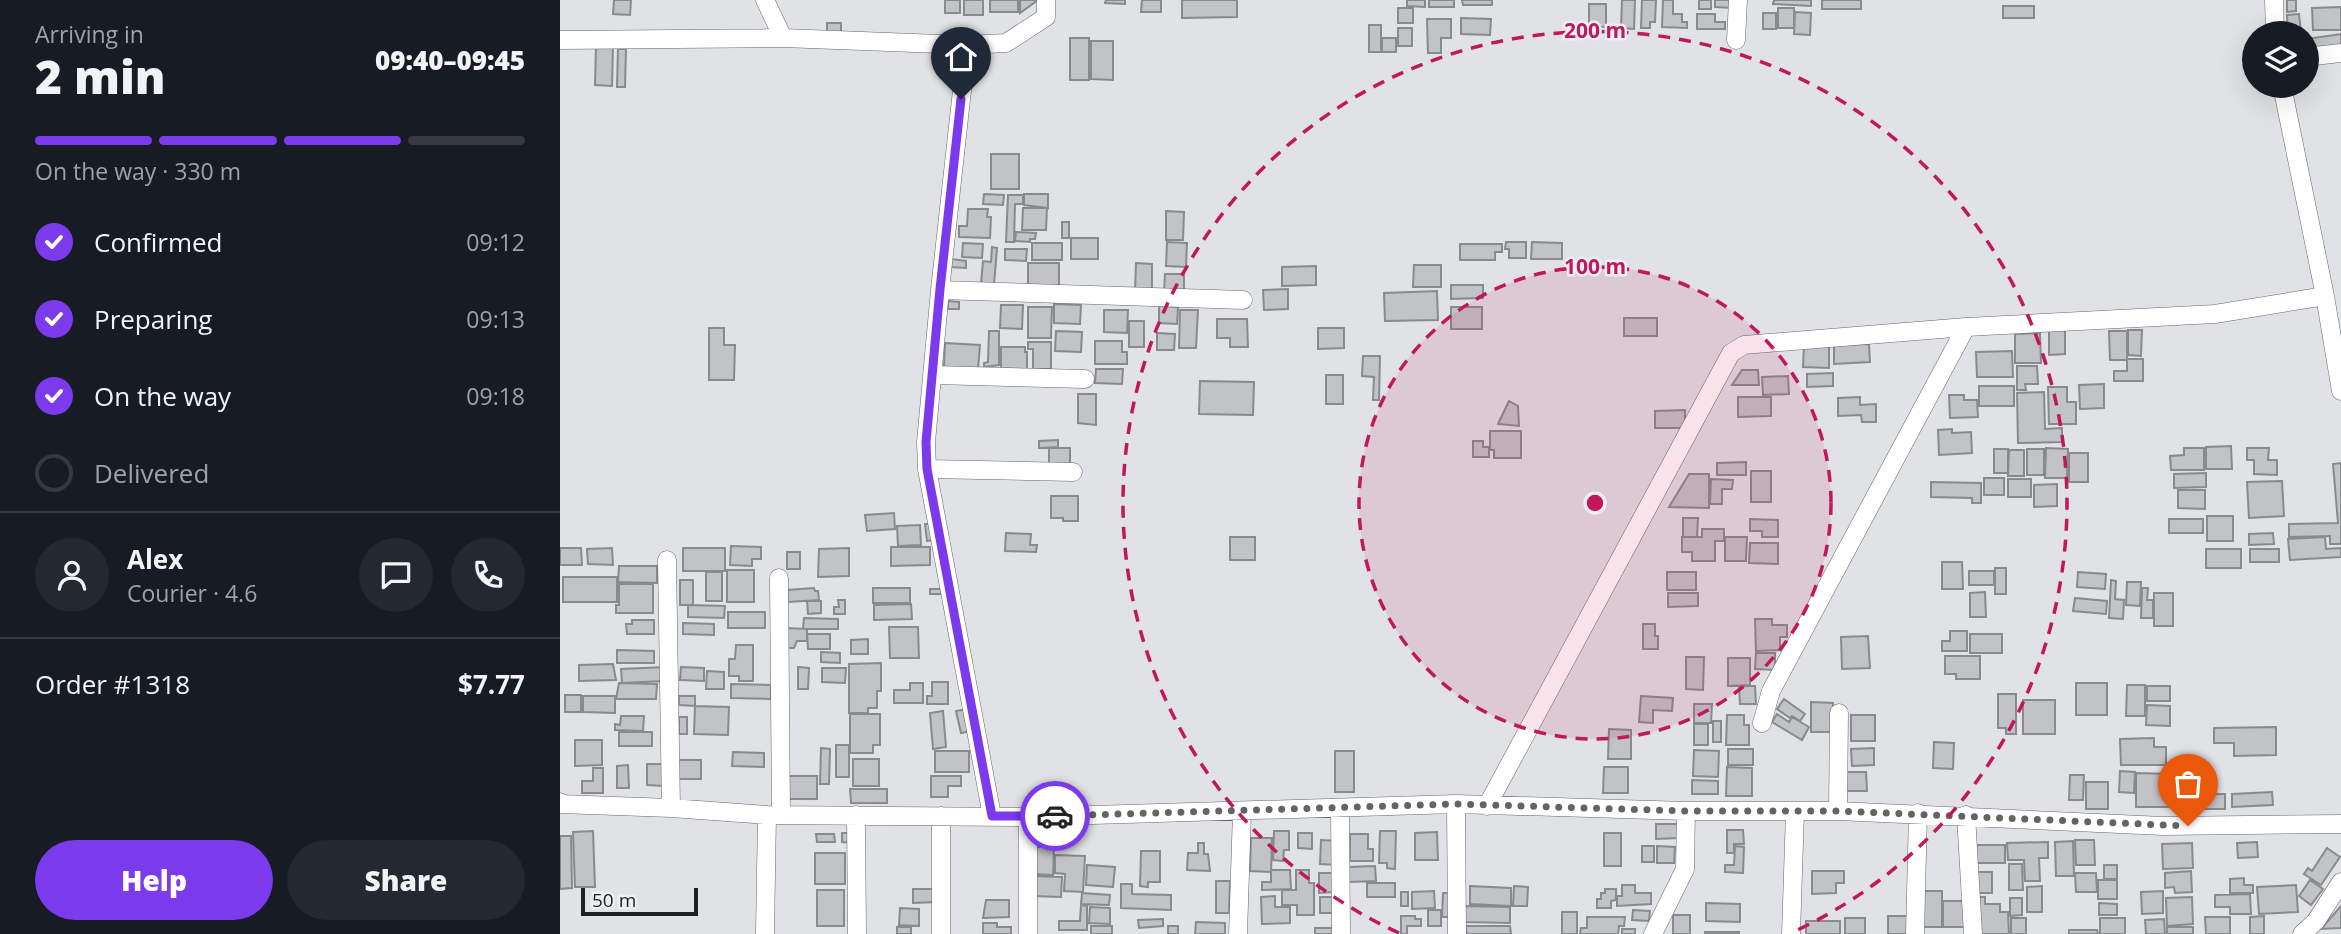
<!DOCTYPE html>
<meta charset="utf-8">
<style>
:root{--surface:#171b24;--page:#242831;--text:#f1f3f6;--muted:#9ea1a6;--line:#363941;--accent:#7c3aed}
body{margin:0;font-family:"Open Sans",sans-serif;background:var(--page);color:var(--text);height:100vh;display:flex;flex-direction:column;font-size:26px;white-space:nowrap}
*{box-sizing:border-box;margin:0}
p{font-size:23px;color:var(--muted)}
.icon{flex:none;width:38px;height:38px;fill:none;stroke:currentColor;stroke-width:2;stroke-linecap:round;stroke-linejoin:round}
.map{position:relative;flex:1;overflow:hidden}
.drawer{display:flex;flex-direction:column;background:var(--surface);width:560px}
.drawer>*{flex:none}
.buttons{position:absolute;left:1682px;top:21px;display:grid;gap:14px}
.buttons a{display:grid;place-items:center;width:77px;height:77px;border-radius:50%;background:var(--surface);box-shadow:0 7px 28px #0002;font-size:35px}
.scale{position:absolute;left:21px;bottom:18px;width:117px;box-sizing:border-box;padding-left:7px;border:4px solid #1f2021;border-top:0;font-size:19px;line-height:24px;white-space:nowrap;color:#1f2021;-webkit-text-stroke:5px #edeff3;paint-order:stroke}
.pin{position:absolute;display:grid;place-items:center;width:60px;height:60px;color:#fff;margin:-72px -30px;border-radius:50% 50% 50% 0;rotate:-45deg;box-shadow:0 0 7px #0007}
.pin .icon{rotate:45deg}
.courier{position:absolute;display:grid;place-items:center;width:70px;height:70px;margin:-35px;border:5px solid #7c3aed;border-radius:50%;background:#fff;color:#222;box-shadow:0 2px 9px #0007}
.head em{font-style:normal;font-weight:800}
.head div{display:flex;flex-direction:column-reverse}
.head{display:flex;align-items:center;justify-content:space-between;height:119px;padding:0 35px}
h1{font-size:46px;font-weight:800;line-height:52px}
.bar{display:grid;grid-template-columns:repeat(4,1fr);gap:10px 7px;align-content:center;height:84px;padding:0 35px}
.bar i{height:9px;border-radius:5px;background:var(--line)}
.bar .on{background:var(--accent)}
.bar p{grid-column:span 4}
.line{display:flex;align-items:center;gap:18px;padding:0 35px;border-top:2px solid var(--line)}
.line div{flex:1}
.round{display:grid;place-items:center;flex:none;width:74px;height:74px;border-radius:37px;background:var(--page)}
ol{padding:0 35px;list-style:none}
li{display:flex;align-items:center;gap:21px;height:77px}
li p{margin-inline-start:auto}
li .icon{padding:7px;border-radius:50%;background:var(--accent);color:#fff;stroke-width:4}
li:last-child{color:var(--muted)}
li i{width:38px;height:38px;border:4px solid var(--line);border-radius:50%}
.button{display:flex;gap:14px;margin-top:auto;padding:14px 35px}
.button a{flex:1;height:80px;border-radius:42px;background:var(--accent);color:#fff;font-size:28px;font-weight:800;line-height:80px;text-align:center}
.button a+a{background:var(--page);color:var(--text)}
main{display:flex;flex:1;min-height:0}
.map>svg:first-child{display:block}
</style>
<main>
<section class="drawer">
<div class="head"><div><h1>2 min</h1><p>Arriving in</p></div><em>09:40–09:45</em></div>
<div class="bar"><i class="on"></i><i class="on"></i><i class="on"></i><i></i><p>On the way · 330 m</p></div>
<ol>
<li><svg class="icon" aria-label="check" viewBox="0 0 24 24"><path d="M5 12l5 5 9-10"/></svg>Confirmed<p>09:12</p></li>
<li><svg class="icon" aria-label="check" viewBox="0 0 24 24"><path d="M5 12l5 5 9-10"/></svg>Preparing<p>09:13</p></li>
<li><svg class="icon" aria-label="check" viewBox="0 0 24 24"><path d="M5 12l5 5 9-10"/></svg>On the way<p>09:18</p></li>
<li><i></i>Delivered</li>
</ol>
<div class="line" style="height:126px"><a class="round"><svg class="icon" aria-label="person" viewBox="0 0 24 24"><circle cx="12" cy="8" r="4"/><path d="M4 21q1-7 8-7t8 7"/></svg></a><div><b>Alex</b><p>Courier · 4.6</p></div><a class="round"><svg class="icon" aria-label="chat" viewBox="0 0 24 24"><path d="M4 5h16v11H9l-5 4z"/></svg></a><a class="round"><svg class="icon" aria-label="phone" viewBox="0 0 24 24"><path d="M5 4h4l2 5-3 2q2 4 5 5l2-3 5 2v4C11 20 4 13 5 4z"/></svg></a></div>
<div class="line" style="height:91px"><div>Order #1318</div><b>$7.77</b></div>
<div class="button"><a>Help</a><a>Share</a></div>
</section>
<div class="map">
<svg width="1781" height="934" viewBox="0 0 1781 934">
<rect width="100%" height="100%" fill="#e0e2e5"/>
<path fill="#c1c3c6" stroke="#888a8d" stroke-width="2" d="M54,0H71L70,15L53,14Z
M385,0H400V13H385Z
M404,0H423V15H404Z
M430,0H458V12H430Z
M460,0H478L460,13Z
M546,0H565V4L545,3Z
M582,0H601V12H581Z
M622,0H677V17L622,18Z
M847,0H865V7L847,6Z
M869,0H894V7H869Z
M902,0H932V5H903Z
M1062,0H1075L1074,29L1061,28Z
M1082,0H1096L1095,22H1090V28H1081Z
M1103,0H1113V14H1122V22H1127V28L1102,27Z
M1139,0H1151V9H1139Z
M1155,0H1172V8L1155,7Z
M1214,0H1251V6L1213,4Z
M1262,0H1301V9H1262Z
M1727,0H1736V11L1727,12Z
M1029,4H1046V27L1029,26Z
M1443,6H1474V18H1443Z
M1781,7V30H1753L1752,8Z
M838,8H853V23H838Z
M1218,8H1234V28H1218Z
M1235,12L1251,13L1250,35L1234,34Z
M1203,13H1216V29H1203Z
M1137,14H1155V22H1165V29H1137Z
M1739,14L1741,32L1728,33L1727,15Z
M901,18L931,19L930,35L901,34Z
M867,19H891V38H881V53H868Z
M267,23H281V32H267Z
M809,25H821V52H809Z
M838,28H852V46H838Z
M1781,34V48L1746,53V39Z
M510,38H529V80H510Z
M822,38H836V52H822Z
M531,41H553V80L531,79Z
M36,46H53L52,86L35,85Z
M58,49H66L65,87H57Z
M431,154H459V189H431Z
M424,194L444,195L443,205L423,204Z
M464,194H488V208L464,205Z
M448,195H463V204H455L454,242H446Z
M463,208H487L486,230H462Z
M408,209H428L427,217H431L430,238L399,237V226H407Z
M606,211L624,212L623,240H606Z
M502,222H509V238H502Z
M456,232L476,233L475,239H470V242L455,241Z
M511,238H538V259H511Z
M607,242L627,243L626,267L606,266Z
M946,242H966V258H949V249H945Z
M972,242L1002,243V259H971Z
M403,243L423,244L422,258L402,257Z
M472,243H502V260H472Z
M900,244H942V252H935V260H900Z
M432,247L437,248L434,285L421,284L423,261L431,262Z
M445,249H467L466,261L445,260Z
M391,259L406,261V268L390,267Z
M468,263H499V288H468Z
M576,263L592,264V293L575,292Z
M854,265H881V287H853Z
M756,266V285L722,286V267Z
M605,274H624V293L604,292Z
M891,285H923V298L891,299Z
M728,289V309L704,310L703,290Z
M877,291L878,320L825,321L824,293Z
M388,301L399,302V309H388Z
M494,304L521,305L520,324L494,323Z
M441,305H463L462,329L440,328Z
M599,306L618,307L617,324L599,323Z
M468,307H492L491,338H468Z
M891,307H922V329H891Z
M544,310H568L567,333L544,332Z
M620,310H638L636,348H619Z
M1064,318H1097V336H1064Z
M657,319H687L688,347H670V338H657Z
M569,321H584V347H569Z
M149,328H164V345H175L174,380H149Z
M758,328H784V348L758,349Z
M1505,328V354L1489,355V330Z
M1568,330H1582L1581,356L1568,355Z
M429,331H439V365L424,367V363L428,362Z
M496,331L522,332L521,352L495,351Z
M1549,331H1567V360H1550Z
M597,333L615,334L614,350H597Z
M1480,333L1481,363H1455V334Z
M535,341H562V352H567V364H535Z
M468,342H491V369H473V349H468Z
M385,343L420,345L418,369L384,367Z
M1309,344L1310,362L1274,364V345Z
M1244,345H1269V368L1243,367Z
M441,347H465V352H467V371L441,370Z
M1452,351L1453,377H1417L1416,352Z
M803,356H820L819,400H813L814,377L802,376Z
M1567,359H1583V381H1554V371H1567Z
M1457,366H1477L1478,384H1465L1466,390H1457Z
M536,369H563L562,384L535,383Z
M1182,370H1198L1199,385H1172Z
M1273,373V386L1247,387V374Z
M766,375H783V404H766Z
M1228,376L1229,394L1203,395L1202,377Z
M640,381L694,382L693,415L639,414Z
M1544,384V408L1520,409L1519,385Z
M1419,386H1454V406H1419Z
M1488,387H1507V402H1516V424H1489Z
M1484,392L1485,429L1502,428V442L1458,443L1457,393Z
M518,394H536V425L518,423Z
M1389,395H1404V400H1417L1418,417L1390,418Z
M1178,397H1211V416L1178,417Z
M1300,397V405L1316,404V422H1302L1301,415L1278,416V398Z
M949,401L958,406L959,426L938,424Z
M1125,410V428H1095V411Z
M1392,429V433L1411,432L1412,453L1379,455L1378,430Z
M930,431H961V458H934V450H930Z
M498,440V447L479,448V441Z
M913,441H923V447H929V457H913Z
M1671,446L1672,469H1646V447Z
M489,448H510V468H489Z
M1486,448L1508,449L1507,478H1485Z
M1624,448H1644V470H1611L1610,456L1624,455Z
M1687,448H1709L1708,460H1717V475L1694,474V460H1687Z
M1434,449H1448V473H1434Z
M1467,449H1484V475H1467Z
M1449,450H1464V476H1448Z
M1509,453H1528V482H1509Z
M1186,462V475H1157V463Z
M1781,463V544H1770V536L1729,537V524L1778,523L1773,464Z
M1191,471H1211V502H1191Z
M1646,473V487L1614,488V474Z
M1129,474H1149V508L1109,507Z
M1424,478H1444V495H1424Z
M1151,479L1173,480L1172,489H1162V504H1150Z
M1448,479H1471V497H1448Z
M1722,481L1724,516L1689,518L1687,482Z
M1371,482L1421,483V503H1412V498L1371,497Z
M1497,484V506L1474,507V485Z
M1618,490H1645V509L1618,508Z
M491,496H518V521H503V518H491Z
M334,513L335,529L307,531L305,515Z
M1647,516H1673V541H1647Z
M1123,518H1138L1137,537H1123Z
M1190,519L1218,520V537H1202V531H1190Z
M1609,519H1643V533H1609Z
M365,524H375L376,540L367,541Z
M360,525L361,545L338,546L337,526Z
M1142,529H1164V541H1155V561H1132V552H1122V537H1142Z
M446,533L471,534L470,545H477L476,552L445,551Z
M1713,533L1714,544L1689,545V534Z
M670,537H695V560H670Z
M1165,537H1187L1186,561H1165Z
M1765,537L1766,549L1781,548V557L1730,560L1728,539Z
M1190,543H1218V564L1189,563Z
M171,546L201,547V559H192V566L170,565Z
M331,547H370V565L331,566Z
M0,548H21L22,565H0Z
M52,548L53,565L28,564L27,549Z
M123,548H165V571H123Z
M289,548V576L258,577L259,549Z
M1646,549H1681V568H1646Z
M1690,549H1719V562H1690Z
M227,552H240V569H227Z
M1382,562H1402L1403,589H1382Z
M59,566H97V583L58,582Z
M1435,568H1446V594H1435Z
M167,570H194V602H167Z
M1409,571H1434V585H1409Z
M146,572H162V601H146Z
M1107,572H1136V590H1107Z
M1518,572L1546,574L1545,589L1517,587Z
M3,577H57V602H3Z
M120,580H133V605H120Z
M1551,580L1556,581L1555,599L1564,600L1563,619L1549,618Z
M1567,582H1581L1580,606L1566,605Z
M59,584H93V613H56V605H59Z
M254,588L255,591H258L259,600L228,602L227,590Z
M313,588H350V603H313Z
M1582,588H1588L1587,600H1593V618H1581Z
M370,589H388V594H370Z
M1425,592L1426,617H1410V593Z
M1108,593H1138V606L1108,607Z
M1594,593H1613V626H1594Z
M1515,598L1547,601L1546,614L1513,611Z
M278,600H285V614H274V607H279Z
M247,601H261V613L248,614Z
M351,604L352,619L314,620V605Z
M128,605L165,606L164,618L128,617Z
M168,612H205V628H168Z
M244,618L278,619V629H243Z
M1195,619H1212V625H1227V637H1220V650L1196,651Z
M72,620H94V634H67L66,624H72Z
M123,623L154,624V635L123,634Z
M1083,624H1095V636H1098V649H1083Z
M329,627H358L359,658H330Z
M226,628L247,629V641H237L234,648H225Z
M1390,631H1407V651H1382V641H1390Z
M247,634H270V649H248Z
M1410,634H1442V653H1410Z
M1308,636L1310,668L1282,669L1281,637Z
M308,639V654H291V640Z
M176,645H193V681H179V676H169V659H175Z
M57,650L94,651V663H57Z
M261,652L280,653V663L261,662Z
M1196,653H1215V670L1195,669Z
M1385,656H1420V679H1396V674H1385Z
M1126,657H1144L1143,690L1126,689Z
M1168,658H1190V685L1168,686Z
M321,663V691H317V708H308V713H289V664Z
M53,664L56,680L19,681V665Z
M105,667L106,681L62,683L61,669Z
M121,667L144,668V681L120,680Z
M238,667L249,668L248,689H238Z
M262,668H286L285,683L262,682Z
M147,671L164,672V689H146Z
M372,682H388V704H367V696H372Z
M59,683L97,684L96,699H56Z
M350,683H363V703H334V690H350Z
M1516,683H1547V715H1516Z
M171,684L211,685V699L171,698Z
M1567,685H1585V716H1566Z
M1179,686H1195L1196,704H1180Z
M1587,686H1610V701H1587Z
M1438,694H1456V734H1446V728H1438Z
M5,695H21V712H5Z
M23,696H55V713L23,712Z
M119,696H135V706L119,705Z
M1081,696L1113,698L1112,711L1093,710V723L1079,722Z
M1224,699L1245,714L1240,721L1232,716L1230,718L1217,709Z
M1463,700H1495V734H1463Z
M1251,702L1273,703L1272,732H1251Z
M1134,704H1152L1151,723H1134Z
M1587,705L1610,706V726L1586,725Z
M135,706L169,707L168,735L134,734Z
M408,709L412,731L401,733L396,711Z
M383,711L386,747L373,749L370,713Z
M290,714H320V745H313V753H290Z
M1217,714L1229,722L1232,717L1249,727L1242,740L1212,722Z
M1167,715H1184V725H1189V745H1166Z
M1291,715H1315V741H1291Z
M61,716H84L83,731L55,730V724L60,725Z
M119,717H127V734H119Z
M1153,721H1161V742H1153Z
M1134,724H1148V745H1134Z
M1716,727V755L1674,756V743H1654V728Z
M1049,729L1071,730V759H1048Z
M59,732H92V746H59Z
M1594,738V747H1606V765H1561L1560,739Z
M15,740H42V765L15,766Z
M1374,742L1394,743L1393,769L1373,768Z
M276,745H289V777H276Z
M261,748L270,749L269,784H260Z
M1314,748V765L1292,766L1291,749Z
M1168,749H1193V765H1168Z
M1134,750L1159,751L1158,777L1133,776Z
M375,751H409V772H375Z
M775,751H794V792H775Z
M173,752L204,753V767L172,766Z
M293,759H319V786H293Z
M118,760H141V779H118Z
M87,764H105V786L87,785Z
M68,765L69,788H57V766Z
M1044,767H1068V793H1043Z
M1167,767L1192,768V796H1166Z
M33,768H43V793H22V781H33Z
M1560,771L1575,772L1574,793L1559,792Z
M1281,772H1306L1307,791H1281Z
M1576,773L1610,774V807H1576Z
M1510,775H1524L1523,800H1509Z
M229,776H257V799H229Z
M371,776H401V786H388V797H371Z
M1132,780L1158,781V794H1132Z
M1526,782H1548V809H1526Z
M290,789H327V803H291Z
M1712,792L1713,805L1672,807V794Z
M1618,794H1665V809H1618Z
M1096,824H1118V838L1096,839Z
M1167,830H1183L1184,844H1174V853H1167Z
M33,831L35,887H15L13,832Z
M714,831H729V850H724L723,861L713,860Z
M820,831H836L835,869L827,868V863H819Z
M877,832L878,860H855V833Z
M282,833H294V843L282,842Z
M738,833H752V849L738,848Z
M1044,833H1061V866H1044Z
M256,834H274L275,842H257Z
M790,834H808V849H813V861H790Z
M0,836H11L12,888L0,889Z
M691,838H712L711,872L690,871Z
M761,840L776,841V865L760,864Z
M1515,840H1534L1535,865H1516Z
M1513,841L1514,876H1496L1495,842Z
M1488,842V858H1479L1480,881H1465L1464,860H1448L1447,843Z
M1697,842L1698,857L1678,858L1677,843Z
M638,843H644V854H648L650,871L627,870L628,853H638Z
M1632,843L1633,868L1603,869L1602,844Z
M1415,845H1445V863H1415Z
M1082,846H1094V862H1082Z
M1097,846L1115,847L1114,863H1097Z
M1175,846L1184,847L1183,873L1165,872V865H1174Z
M472,847H494L493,875L472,874Z
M1767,848L1780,857L1761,885L1744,874L1748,868L1752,871Z
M581,851H600V882H588V887L580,886Z
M255,853H285V884H255Z
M495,855L525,856L523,892L504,891L505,874L495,873Z
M1449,864H1462L1463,890H1449Z
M527,865L555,867L553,887L526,885Z
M1544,865H1557V879H1544Z
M815,866L816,881L789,882L788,867Z
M711,870H730L731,889L702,890V882H711Z
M736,870H749V883H754V915H737V905H722V890H736Z
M1252,871H1284V883H1276V893L1252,894Z
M1631,871L1632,892L1615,893L1614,887L1605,888V873Z
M1416,872H1432V893H1417Z
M759,873H773V892L759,893Z
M1515,873H1536L1537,892H1516Z
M472,876L502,877L501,897L471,896Z
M1684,878V885H1693V893H1670V879Z
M1538,880H1557V899H1538Z
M1750,880L1763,889L1751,905L1739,896Z
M656,881H670L669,913H656Z
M807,883H835V897H807Z
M561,884H572V894L611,895V910L561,908Z
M1062,885H1075V893H1091V904L1057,906V896H1062Z
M1736,885L1738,912L1699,914L1697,887Z
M910,886L951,888V906L910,904Z
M954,886L968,887L967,906H953Z
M1482,886V912H1467V887Z
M353,889H377V902L353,903Z
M1045,889H1056V900L1051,901V908H1037V899H1041V893H1045Z
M257,890H284V926H257Z
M874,891L875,908L852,909V892Z
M1362,891H1382V927H1362Z
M1603,891V913L1582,914L1581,892Z
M841,892H848V906H841Z
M522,893L550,895L549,905L521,904Z
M883,893H892L891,917H882Z
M1690,894L1691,914H1670V907H1655V895Z
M715,896V907H730V923L702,924L701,897Z
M760,897H774V913H760Z
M1418,897H1425V904H1440V912H1448L1449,934H1420Z
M1632,897L1633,924L1607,926L1606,898Z
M1450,898H1462V915L1450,916Z
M426,900H449V917L423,918Z
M1383,901H1405L1404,927H1383Z
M1146,903L1180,904V922L1146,921Z
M1539,903L1557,904V915H1539Z
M521,905L527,906V930H499V921H520Z
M904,906L950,907V923L904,922Z
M1781,906V928L1761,929Z
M530,907L550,908V924L529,923Z
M340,908L359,909V926L339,925Z
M868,910H881V926H868Z
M1073,910L1090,911L1089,921L1072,920Z
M1002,912H1017V934H1002Z
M1113,915H1130V934H1113Z
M841,916H855V919H861V926H847V934H841Z
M1328,916H1349V934H1328Z
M1704,916V934H1690V917Z
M1027,917H1065L1064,926H1059L1058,934H1020L1021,928H1027Z
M1645,917H1670V934H1646Z
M1285,918H1305V934H1285Z
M1451,918H1466V934H1451Z
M1540,918H1565V934H1540Z
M603,919V926L579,928L578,920Z
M1604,919L1605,934H1586L1585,920Z
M1246,921H1280V934H1246Z
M636,922L665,923V934H635Z
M423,923H437V927H451V934H423Z
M531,926H552V934H531Z
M608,926H618V934H608Z
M905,926H950L951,934H907Z
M337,927H351V934H337Z
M1607,927H1633V934H1607Z
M755,928H775V934H755Z
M1062,929H1075V934H1062Z
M1509,930H1537L1538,934H1509Z
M1145,932H1179V934H1145Z"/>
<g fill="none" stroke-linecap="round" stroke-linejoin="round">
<g stroke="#646769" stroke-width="19">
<path id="minor" d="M205,0L223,38
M1714,0L1715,33
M0,40L223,38L407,45L446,43L486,17V0
M1176,40L1178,0
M407,45L380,290L366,442L367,469L432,816
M1746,57L1781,53
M1722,86L1765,296L1781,391
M380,290L683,300
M374,375L525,379
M367,469L513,472
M107,560L111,808
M219,578L221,815
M1202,723L1211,691L1406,327
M0,802V804L111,808L207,815L468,817L896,804L1126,811H1278L1603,826L1781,824
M896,804L897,934
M927,806L1171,353L1184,345L1406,327L1655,314L1765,296
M780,808L781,934
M1278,811L1279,713
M296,815L297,934
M1406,815L1413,934
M205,934L207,815
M381,934V816
M468,934V817
M678,934L682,812
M1093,934L1125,869L1126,811
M1231,934L1235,812
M1355,934L1358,813
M1742,934L1756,921L1781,882"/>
</g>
<use href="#minor" stroke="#fff" stroke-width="18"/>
</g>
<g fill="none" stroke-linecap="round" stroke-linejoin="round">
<path stroke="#636466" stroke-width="7" stroke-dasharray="0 12.6" d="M495,816L896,804L1126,811H1278L1628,826"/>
<path stroke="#7c3aed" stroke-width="9" d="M401,99L380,289L366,442L367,469L432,816H495"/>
</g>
<circle cx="1035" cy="503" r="236" fill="#c2185b" fill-opacity=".12"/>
<g fill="none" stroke="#c2185b" stroke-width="3.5" stroke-dasharray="12 9">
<circle cx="1035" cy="503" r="236"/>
<path d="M839 933A472 472 0 1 1 1231 933"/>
</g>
<circle cx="1035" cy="503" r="10" fill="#c2185b" stroke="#edeff3" stroke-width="3.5"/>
<g font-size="21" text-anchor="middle" font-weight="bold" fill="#c2185b" stroke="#edeff3" stroke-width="5" stroke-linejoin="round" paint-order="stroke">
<text x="1035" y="38">200 m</text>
<text x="1035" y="274">100 m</text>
</g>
</svg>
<div class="buttons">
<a><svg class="icon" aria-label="layers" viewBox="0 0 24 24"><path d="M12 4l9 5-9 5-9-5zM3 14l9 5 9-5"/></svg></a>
</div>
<div class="scale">50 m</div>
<div class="pin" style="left:1628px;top:826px;background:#ea580c"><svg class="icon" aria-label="bag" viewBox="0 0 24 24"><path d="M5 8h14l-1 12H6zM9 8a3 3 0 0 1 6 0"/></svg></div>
<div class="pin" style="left:401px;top:99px;background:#1f2937"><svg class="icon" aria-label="home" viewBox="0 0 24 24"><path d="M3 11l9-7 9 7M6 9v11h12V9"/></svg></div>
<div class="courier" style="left:495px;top:816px"><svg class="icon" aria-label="car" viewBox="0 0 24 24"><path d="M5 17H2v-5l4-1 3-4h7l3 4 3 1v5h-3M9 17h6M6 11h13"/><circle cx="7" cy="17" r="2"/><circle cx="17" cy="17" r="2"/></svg></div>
</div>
</main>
